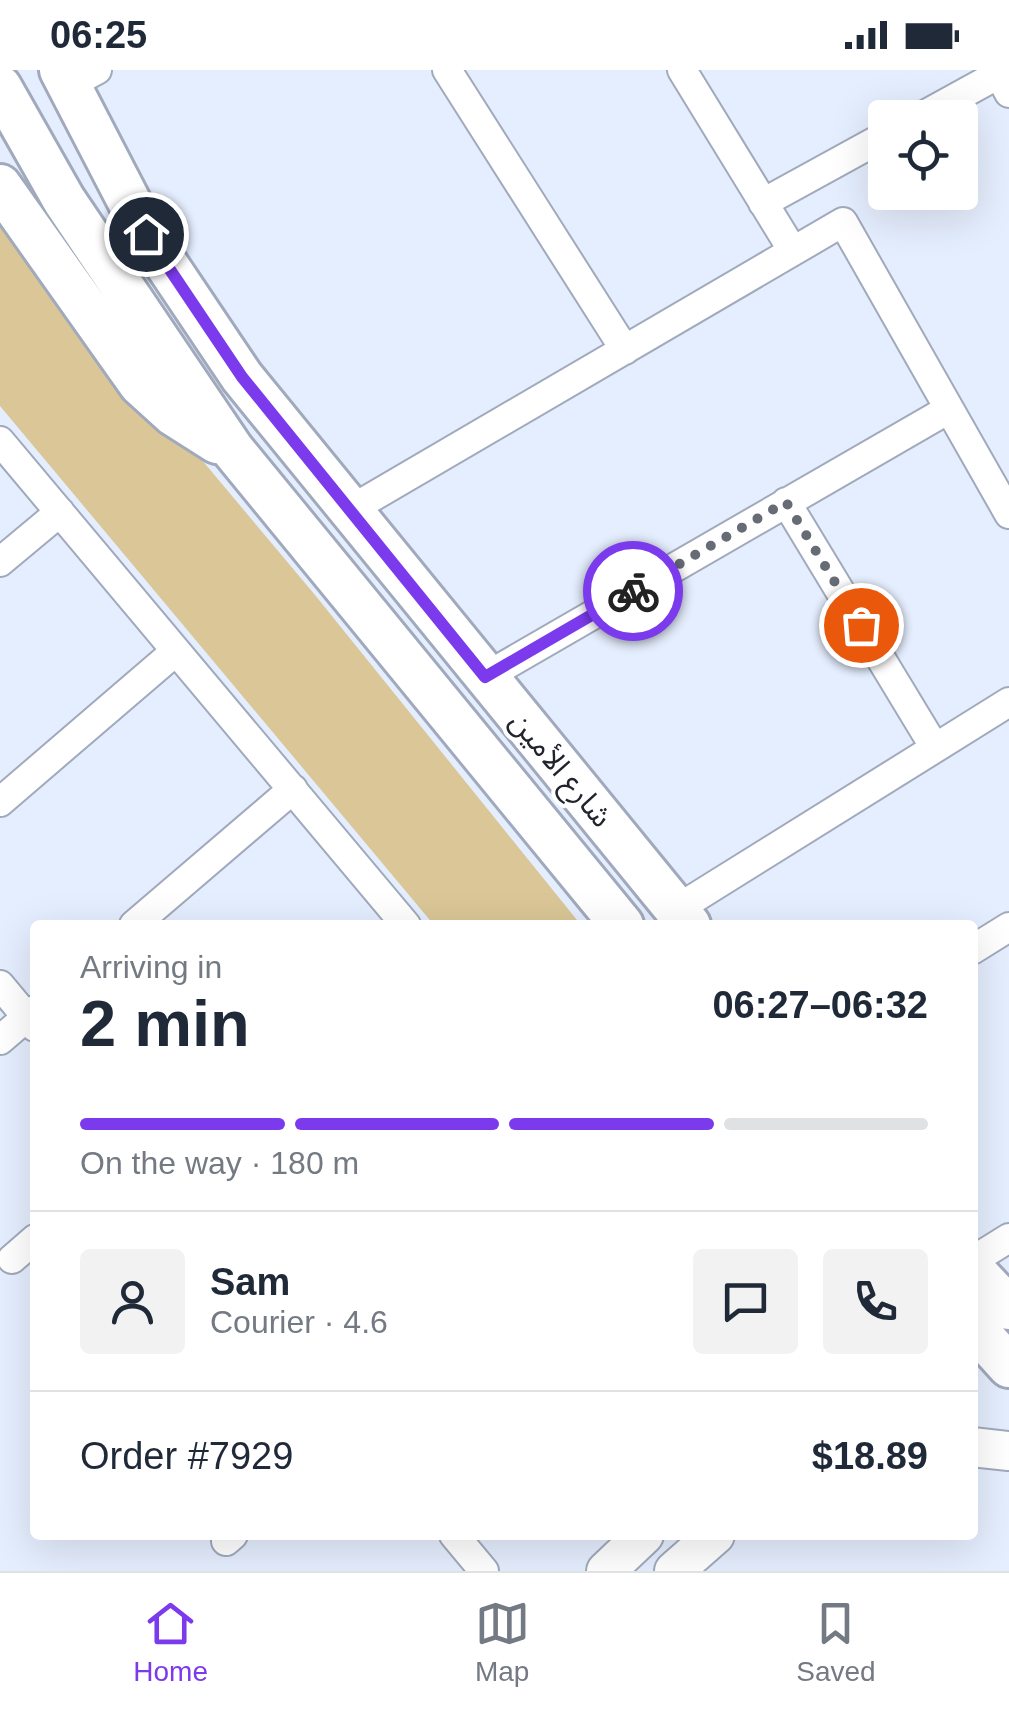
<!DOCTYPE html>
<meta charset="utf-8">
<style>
:root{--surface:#fff;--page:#f2f2f3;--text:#1f2937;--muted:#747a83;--line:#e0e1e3;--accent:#7c3aed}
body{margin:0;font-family:Arial,"Noto Sans Arabic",sans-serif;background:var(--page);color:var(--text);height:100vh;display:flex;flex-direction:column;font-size:38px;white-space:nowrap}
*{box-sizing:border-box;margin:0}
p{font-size:32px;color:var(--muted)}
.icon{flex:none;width:55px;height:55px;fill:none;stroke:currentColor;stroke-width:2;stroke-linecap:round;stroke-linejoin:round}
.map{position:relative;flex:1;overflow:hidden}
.drawer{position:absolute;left:30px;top:850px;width:948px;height:620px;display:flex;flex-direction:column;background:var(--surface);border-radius:10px;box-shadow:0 10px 40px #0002}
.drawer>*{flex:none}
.fabs{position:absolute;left:868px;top:30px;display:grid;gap:20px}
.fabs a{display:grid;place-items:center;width:110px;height:110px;border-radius:10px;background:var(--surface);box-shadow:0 10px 40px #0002;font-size:50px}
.pin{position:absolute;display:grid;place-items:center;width:85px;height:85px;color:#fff;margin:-42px;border:5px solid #fff;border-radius:50%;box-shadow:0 2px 10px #0007}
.courier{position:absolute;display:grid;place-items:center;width:100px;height:100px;margin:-50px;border:8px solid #7c3aed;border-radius:50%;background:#fff;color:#222;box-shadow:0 2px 12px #0007}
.summary em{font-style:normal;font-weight:700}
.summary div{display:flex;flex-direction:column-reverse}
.summary{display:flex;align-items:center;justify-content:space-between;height:170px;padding:0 50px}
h1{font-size:65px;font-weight:700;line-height:75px}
.bar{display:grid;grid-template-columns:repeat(4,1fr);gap:15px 10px;align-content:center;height:120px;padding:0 50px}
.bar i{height:12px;border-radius:8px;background:var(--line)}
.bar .active{background:var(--accent)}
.bar p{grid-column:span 4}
.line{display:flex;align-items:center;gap:25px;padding:0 50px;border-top:2px solid var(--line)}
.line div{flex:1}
.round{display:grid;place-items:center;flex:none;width:105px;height:105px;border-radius:10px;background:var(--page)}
.status{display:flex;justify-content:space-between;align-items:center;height:70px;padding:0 50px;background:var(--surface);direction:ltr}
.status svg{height:28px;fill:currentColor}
.menu{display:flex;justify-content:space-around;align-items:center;height:140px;border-top:2px solid var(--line);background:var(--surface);font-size:28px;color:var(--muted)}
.menu a{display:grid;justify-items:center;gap:5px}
.menu .active{color:var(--accent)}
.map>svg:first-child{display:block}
</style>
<div class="status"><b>06:25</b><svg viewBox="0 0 49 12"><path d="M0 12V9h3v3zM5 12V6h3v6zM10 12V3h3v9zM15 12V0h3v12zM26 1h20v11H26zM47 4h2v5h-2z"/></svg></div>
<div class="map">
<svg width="1009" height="1501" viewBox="0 0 1009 1501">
<rect width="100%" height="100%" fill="#e5eefe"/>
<path fill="#dac696" d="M0,149L315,525L581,855H434L0,336Z"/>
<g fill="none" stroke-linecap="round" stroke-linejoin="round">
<g stroke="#a0aabc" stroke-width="32">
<path id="street" d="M447,0L625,280
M682,0L793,181
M67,16L97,0
M919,48L999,4L1009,23
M763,133L885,66
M0,371L406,855
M786,432L935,678
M350,440L843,152L1009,444
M0,492L60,442
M485,607L949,339
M0,732L176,581
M677,839L1009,632
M134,855L293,719
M972,880L1009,857
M0,915L35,957
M0,970L35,940
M12,1189L35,1169
M972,1191L1009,1168
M454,1465L484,1501
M226,1471L233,1465"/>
</g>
<g stroke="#a0aabc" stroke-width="42">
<path id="secondary" d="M972,1377L1009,1381
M606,1501L644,1465
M674,1501L715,1465"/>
</g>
<g stroke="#a0aabc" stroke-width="48">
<path id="primary" d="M61,0L146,164L242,307L689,855
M0,17L64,130L232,379L622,855
M0,116L140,314L173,344L217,372
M972,1199L1009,1238
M972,1255L1009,1296"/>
</g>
<use href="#street" stroke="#fff" stroke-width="28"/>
<use href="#secondary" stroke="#fff" stroke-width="38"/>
<use href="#primary" stroke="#fff" stroke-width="42"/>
</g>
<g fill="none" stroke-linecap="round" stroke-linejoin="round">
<path stroke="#666b76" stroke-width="10" stroke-dasharray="0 18" d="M633,521L786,432L861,555"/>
<path stroke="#7c3aed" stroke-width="12" d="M146,164L242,307L485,607L633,521"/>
</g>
<g text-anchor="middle" stroke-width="8" stroke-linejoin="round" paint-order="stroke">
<g font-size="30" fill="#21242c" stroke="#fff">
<text transform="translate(561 699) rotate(50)" y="10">شارع الأمين</text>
</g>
</g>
</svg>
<div class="fabs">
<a><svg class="icon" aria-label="locate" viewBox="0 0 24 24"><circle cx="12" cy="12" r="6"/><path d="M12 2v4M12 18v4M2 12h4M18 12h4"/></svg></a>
</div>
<div class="pin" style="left:861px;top:555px;background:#ea580c"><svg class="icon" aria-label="bag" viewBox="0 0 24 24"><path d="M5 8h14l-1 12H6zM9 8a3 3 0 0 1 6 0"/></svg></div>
<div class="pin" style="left:146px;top:164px;background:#1f2937"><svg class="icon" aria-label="home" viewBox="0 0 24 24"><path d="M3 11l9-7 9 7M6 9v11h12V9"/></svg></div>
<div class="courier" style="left:633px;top:521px"><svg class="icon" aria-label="bike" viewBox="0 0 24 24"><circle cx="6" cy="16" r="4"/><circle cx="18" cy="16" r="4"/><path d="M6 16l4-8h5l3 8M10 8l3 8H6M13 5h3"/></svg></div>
<section class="drawer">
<div class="summary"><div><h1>2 min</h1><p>Arriving in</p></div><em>06:27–06:32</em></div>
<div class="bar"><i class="active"></i><i class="active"></i><i class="active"></i><i></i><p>On the way · 180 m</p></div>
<div class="line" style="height:180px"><a class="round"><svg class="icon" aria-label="person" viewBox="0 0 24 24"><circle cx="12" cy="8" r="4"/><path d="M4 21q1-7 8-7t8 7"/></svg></a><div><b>Sam</b><p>Courier · 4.6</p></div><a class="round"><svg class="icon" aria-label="chat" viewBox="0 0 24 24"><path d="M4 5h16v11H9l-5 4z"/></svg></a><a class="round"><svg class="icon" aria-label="phone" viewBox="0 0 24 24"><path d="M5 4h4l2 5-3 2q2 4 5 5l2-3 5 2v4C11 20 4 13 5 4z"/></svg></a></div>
<div class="line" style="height:130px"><div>Order #7929</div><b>$18.89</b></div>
</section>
</div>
<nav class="menu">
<a class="active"><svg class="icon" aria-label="home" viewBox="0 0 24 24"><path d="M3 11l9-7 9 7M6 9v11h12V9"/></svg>Home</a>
<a><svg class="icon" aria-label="map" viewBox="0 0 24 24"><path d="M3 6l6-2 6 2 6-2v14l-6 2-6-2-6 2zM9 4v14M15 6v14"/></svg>Map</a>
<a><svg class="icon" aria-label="saved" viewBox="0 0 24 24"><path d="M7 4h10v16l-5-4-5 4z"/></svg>Saved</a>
</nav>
